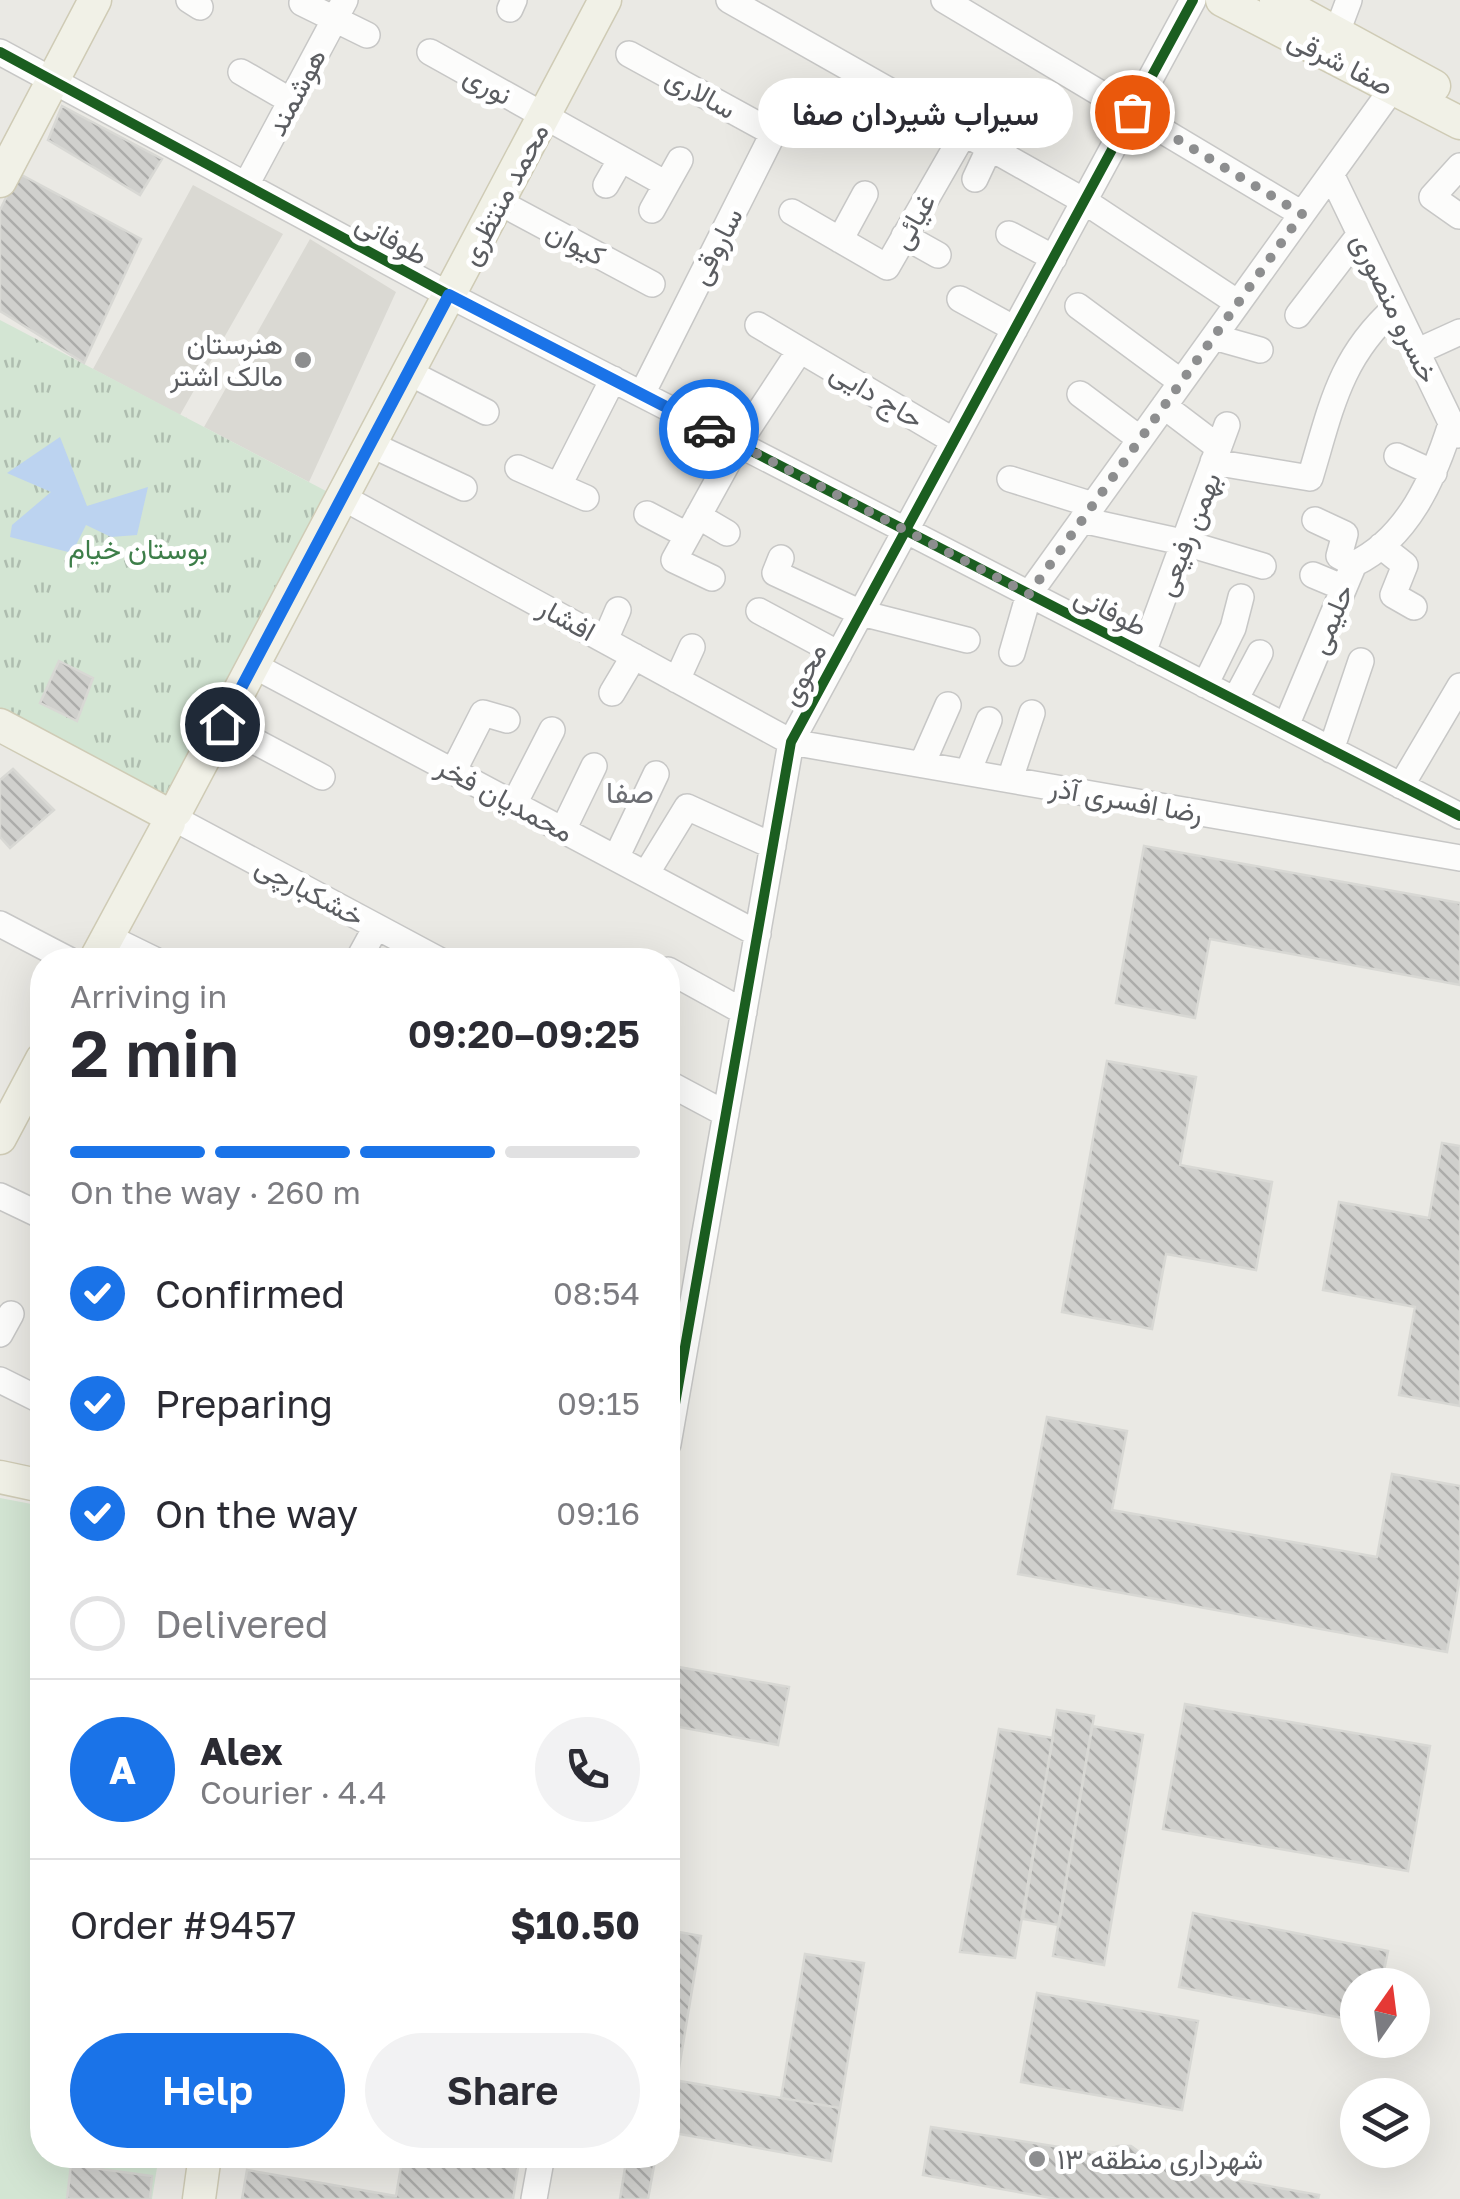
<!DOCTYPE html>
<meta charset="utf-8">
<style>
:root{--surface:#fff;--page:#f2f2f3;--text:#2b2b33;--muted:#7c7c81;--line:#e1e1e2;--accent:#1a73e8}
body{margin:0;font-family:"Golos Text",Vazirmatn,sans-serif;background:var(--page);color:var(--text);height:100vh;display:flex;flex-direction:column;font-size:38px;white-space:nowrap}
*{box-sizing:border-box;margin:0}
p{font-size:32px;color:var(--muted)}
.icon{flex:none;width:55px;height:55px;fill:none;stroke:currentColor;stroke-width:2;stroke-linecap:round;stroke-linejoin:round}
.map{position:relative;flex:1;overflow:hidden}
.drawer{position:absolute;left:30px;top:948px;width:650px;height:1220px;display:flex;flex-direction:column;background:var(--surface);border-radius:40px;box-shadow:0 10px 40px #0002}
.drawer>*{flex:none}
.needle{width:65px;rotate:14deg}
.fabs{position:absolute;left:1340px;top:1968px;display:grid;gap:20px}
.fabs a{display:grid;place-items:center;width:90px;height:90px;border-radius:50%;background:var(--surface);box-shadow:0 10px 40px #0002;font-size:50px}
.pin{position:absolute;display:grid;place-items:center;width:85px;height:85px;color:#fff;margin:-42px;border:5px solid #fff;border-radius:50%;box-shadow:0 2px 10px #0007}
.courier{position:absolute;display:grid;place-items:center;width:100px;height:100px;margin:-50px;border:8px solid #1a73e8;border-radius:50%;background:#fff;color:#222;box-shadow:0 2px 12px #0007}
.bubble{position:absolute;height:70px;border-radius:35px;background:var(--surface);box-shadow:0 10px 40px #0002;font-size:32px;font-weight:600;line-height:70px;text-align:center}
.head em{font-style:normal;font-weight:600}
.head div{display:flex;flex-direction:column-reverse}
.head{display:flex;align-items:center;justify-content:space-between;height:170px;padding:0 40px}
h1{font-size:65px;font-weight:600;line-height:75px}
.bar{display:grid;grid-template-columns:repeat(4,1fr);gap:15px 10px;align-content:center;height:120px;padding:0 40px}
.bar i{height:12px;border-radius:8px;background:var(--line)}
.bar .current{background:var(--accent)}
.bar p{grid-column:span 4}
.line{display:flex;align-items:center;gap:25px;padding:0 40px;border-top:2px solid var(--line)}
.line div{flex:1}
.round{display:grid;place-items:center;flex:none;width:105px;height:105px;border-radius:52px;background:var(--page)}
ol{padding:0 40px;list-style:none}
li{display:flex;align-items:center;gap:30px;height:110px}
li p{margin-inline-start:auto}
li .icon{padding:10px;border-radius:50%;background:var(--accent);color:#fff;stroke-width:4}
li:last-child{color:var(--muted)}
li i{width:55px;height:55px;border:5px solid var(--line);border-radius:50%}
.action{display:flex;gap:20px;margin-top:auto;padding:20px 40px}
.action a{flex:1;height:115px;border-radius:60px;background:var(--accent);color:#fff;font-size:40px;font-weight:600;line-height:115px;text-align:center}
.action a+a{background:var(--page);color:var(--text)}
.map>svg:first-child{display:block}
</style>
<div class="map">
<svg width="1460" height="2199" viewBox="0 0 1460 2199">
<defs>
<pattern id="grass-tufts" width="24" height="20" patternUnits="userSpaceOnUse" patternTransform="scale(2.5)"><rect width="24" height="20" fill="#d3e5d3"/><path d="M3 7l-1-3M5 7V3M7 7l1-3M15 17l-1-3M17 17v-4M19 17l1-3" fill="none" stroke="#aebdaf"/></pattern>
<pattern id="building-back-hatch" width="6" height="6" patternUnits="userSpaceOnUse" patternTransform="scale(2.5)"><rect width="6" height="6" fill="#d0d0cd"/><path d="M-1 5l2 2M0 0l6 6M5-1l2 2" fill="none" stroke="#acacaa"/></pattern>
</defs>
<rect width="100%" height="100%" fill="#eae9e4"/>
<path fill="#dad9d3" d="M193,185L283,234L180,415L93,369Z
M310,239L396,292L309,482L204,427Z"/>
<path fill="url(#grass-tufts)" d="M0,320L326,491L165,795L0,708Z"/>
<path fill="#d3e5d3" d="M0,1498L42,1506V2155H159L152,2199H0Z"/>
<path fill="#bcd3f0" d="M60,437L87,506L148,487L137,535L111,537L86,525L72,553L10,537L12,525L51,492L7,473Z"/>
<path fill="url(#building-back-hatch)" stroke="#d8d8d4" stroke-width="2.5" d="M62,106L162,159L140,195L48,140Z
M18,173L141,239L84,363L0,311V210Z
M59,661L93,678L77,721L40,703Z
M13,769L54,810L10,848L0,837V780Z
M1144,846L1460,903V985L1210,939L1195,1018L1116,1003Z
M1107,1061L1196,1077L1180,1165L1272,1182L1256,1270L1166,1254L1152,1329L1062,1312Z
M1442,1143L1460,1146V1406L1399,1395L1415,1307L1323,1290L1339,1202L1429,1218Z
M1047,1417L1127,1431L1112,1510L1377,1557L1392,1474L1460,1486V1577L1447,1652L1018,1574Z
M668,1665L789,1687L778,1745L668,1725Z
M1185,1704L1430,1746L1408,1871L1163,1829Z
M1057,1710L1094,1716L1059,1925L1023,1919Z
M1092,1726L1143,1735L1104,1965L1053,1956Z
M999,1729L1053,1738L1015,1958L960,1952Z
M1193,1913L1388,1951L1381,1985H1358V2021L1179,1987Z
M668,1930L701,1936L677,2080L668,2079Z
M805,1954L864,1963L840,2108L781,2098Z
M1037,1993L1198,2021L1182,2110L1021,2082Z
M668,2079L840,2108L831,2161L668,2132Z
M931,2127L1098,2153L1118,2146H1131L1158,2166L1319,2195L1318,2199H1057L923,2175Z
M403,2155H520L513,2199H242L247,2170L396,2196Z
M627,2155H656L648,2199H620Z
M71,2165L152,2176L150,2199H67Z"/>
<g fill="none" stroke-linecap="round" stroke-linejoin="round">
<g stroke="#c7c7c6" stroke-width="28">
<path id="minor" d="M189,0L200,7
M729,0L1084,201L1238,303
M944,0L1302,214
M302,3L367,35
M510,9L514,0
M1337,32L1349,0
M0,52L449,295L1460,816
M430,52L666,184
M629,54L773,133
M241,72L291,101
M1331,174L1457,435
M975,179L990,147
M246,185L345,0
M606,185L621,159
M499,202L652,284
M652,210L680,160
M792,212L887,267L964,133
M1459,216L1432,197L1460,166
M1009,234L1054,258
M904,236L938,255
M840,240L865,194
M960,299L1015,329
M1078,306L1181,382
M1298,315L1360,234
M758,325L954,441
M1214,337L1260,350
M1416,352L1460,332
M408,372L486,412
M642,394L791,98
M1080,394L1140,439
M1164,406L1218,447
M370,444L464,488
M1397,456L1434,473
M1213,462L1310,478C1331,409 1339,358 1395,308
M518,468L586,498
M1010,479L1093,505
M559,485L613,379
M342,497L791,742L1460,858
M647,514L687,535
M698,516L727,533
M1082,520L1182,542L1263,566
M1315,520L1345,534L1339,556L1354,564
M1381,546L1405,565L1393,595L1414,607
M781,558L775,573L861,613L967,640
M1313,575L1344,588
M712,578L674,560L738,444L800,350
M759,611L839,654
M605,640L618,610
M1012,653L1029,594L1392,89
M1143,653L1227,425
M253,665L758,934
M677,680L692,647
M1205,685L1233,628L1241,597
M612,693L634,656
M1235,700L1260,653
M222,724L322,777
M1286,726L1354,564C1408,538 1434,478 1451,424
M1331,750L1361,661
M922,764L948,705
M453,772L483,713L507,720
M968,772L989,720
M1010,779L1032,713
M1401,786L1460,686
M514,804L552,730
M181,822L439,960
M563,830L594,766
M616,858L656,774
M646,874L687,807L773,846
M0,924L69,960
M108,937L155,960
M358,960L376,927
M668,970L744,1012
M668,1083L726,1114
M0,1196L42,1216
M0,1334L11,1314
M0,1380L42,1401
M668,1444L791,742L1193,0
M534,2199L542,2155"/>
</g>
<g stroke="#cfcbb5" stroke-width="35">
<path id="major" d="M1222,0L1460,123
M1276,0L1434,86
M0,181L95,0
M0,725L163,812
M176,811L605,0
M95,960L169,823
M0,1138L42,1059
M0,1477L42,1486
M199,2199L205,2155"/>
</g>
<use href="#minor" stroke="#fcfcfb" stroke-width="25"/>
<use href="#major" stroke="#f1f1e7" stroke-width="32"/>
<g stroke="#fff" stroke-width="16">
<path id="cycleway" d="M0,52L449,295L1460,816
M668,1444L791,742L1193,0"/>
</g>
<use href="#cycleway" stroke="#1b5e20" stroke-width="10"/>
</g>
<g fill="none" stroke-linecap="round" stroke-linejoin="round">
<path stroke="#8d8e8f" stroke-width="10" stroke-dasharray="0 18" d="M709,429L1029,594L1302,214L1132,112"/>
<path stroke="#1a73e8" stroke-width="12" d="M222,724L449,295L709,429"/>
</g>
<g fill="#8d8e8f" stroke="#fff" stroke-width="4">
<circle cx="303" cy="360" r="10"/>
<circle cx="1037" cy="2159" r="10"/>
</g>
<g text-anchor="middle" stroke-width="10" stroke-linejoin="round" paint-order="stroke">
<g font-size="28" fill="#5b5d61" stroke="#fff">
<text transform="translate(1341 62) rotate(27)" y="10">صفا شرقی</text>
<text transform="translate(488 85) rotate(29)" y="10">نوری</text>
<text transform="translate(296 92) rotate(-62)" y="10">هوشمند</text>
<text transform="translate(701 93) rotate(29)" y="10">سالاری</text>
<text transform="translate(504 194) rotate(-62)" y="10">محمد منتظری</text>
<text transform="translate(913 221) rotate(-60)" y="10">غیائی</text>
<text transform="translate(392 239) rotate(29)" y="10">طوفانی</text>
<text transform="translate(576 243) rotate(28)" y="10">کیوان</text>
<text transform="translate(716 246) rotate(-63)" y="10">ساروقی</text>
<text transform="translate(1395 308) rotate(64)" y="10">خسرو منصوری</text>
<text transform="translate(877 395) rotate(31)" y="10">حاج دایی</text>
<text transform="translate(1188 534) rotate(-68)" y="10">بهمن رفیعی</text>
<text transform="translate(1111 611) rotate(27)" y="10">طوفانی</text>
<text transform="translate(567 619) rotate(29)" y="10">افشار</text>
<text transform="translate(1331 619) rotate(-67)" y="10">حلیمی</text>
<text transform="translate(803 674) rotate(-62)" y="10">محوی</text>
<text transform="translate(505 799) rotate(28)" y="10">محمدیان فخر</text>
<text transform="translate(1126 800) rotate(10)" y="10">رضا افسری آذر</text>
<text transform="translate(310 891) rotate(28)" y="10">خشکبارچی</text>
</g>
<g font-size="28" fill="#5b5d61" stroke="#fff" text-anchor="end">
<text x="283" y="354">هنرستان<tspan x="283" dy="32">مالک اشتر</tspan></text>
<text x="1057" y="2169" text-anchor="start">شهرداری منطقه ۱۳</text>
</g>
<g font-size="28" fill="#3d7e49" stroke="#fff">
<text x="138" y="559">بوستان خیام</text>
</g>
<g font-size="30" fill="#6c6e73" stroke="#fff">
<text x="630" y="803">صفا</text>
</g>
</g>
</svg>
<div class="fabs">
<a><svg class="needle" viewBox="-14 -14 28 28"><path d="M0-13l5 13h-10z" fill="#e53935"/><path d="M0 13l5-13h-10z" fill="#7c7c81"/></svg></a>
<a><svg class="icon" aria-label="layers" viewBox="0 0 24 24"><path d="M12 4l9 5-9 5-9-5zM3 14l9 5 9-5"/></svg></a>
</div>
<div class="pin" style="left:1132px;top:112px;background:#ea580c"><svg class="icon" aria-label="bag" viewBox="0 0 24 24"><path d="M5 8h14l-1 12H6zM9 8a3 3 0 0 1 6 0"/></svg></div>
<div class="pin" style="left:222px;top:724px;background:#1f2937"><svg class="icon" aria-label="home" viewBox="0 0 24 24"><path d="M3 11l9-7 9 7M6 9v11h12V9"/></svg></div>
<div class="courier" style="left:709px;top:429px"><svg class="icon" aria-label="car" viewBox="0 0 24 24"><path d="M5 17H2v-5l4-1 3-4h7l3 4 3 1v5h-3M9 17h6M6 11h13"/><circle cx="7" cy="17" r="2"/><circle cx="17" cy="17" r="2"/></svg></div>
<div class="bubble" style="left:758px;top:78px;width:315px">سیراب شیردان صفا</div>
<section class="drawer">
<div class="head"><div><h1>2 min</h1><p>Arriving in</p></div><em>09:20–09:25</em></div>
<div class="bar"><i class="current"></i><i class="current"></i><i class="current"></i><i></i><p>On the way · 260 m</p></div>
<ol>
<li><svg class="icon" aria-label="check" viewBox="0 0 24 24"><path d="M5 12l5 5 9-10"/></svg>Confirmed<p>08:54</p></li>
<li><svg class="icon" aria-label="check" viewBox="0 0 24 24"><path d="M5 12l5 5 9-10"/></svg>Preparing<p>09:15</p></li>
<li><svg class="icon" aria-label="check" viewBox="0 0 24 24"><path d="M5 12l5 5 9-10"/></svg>On the way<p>09:16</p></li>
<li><i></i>Delivered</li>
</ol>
<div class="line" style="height:180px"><b class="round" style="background:var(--accent);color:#fff">A</b><div><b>Alex</b><p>Courier · 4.4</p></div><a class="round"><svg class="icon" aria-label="phone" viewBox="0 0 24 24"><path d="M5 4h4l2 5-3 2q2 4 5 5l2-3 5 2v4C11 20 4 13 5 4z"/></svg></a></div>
<div class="line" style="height:130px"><div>Order #9457</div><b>$10.50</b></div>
<div class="action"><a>Help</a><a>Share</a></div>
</section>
</div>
